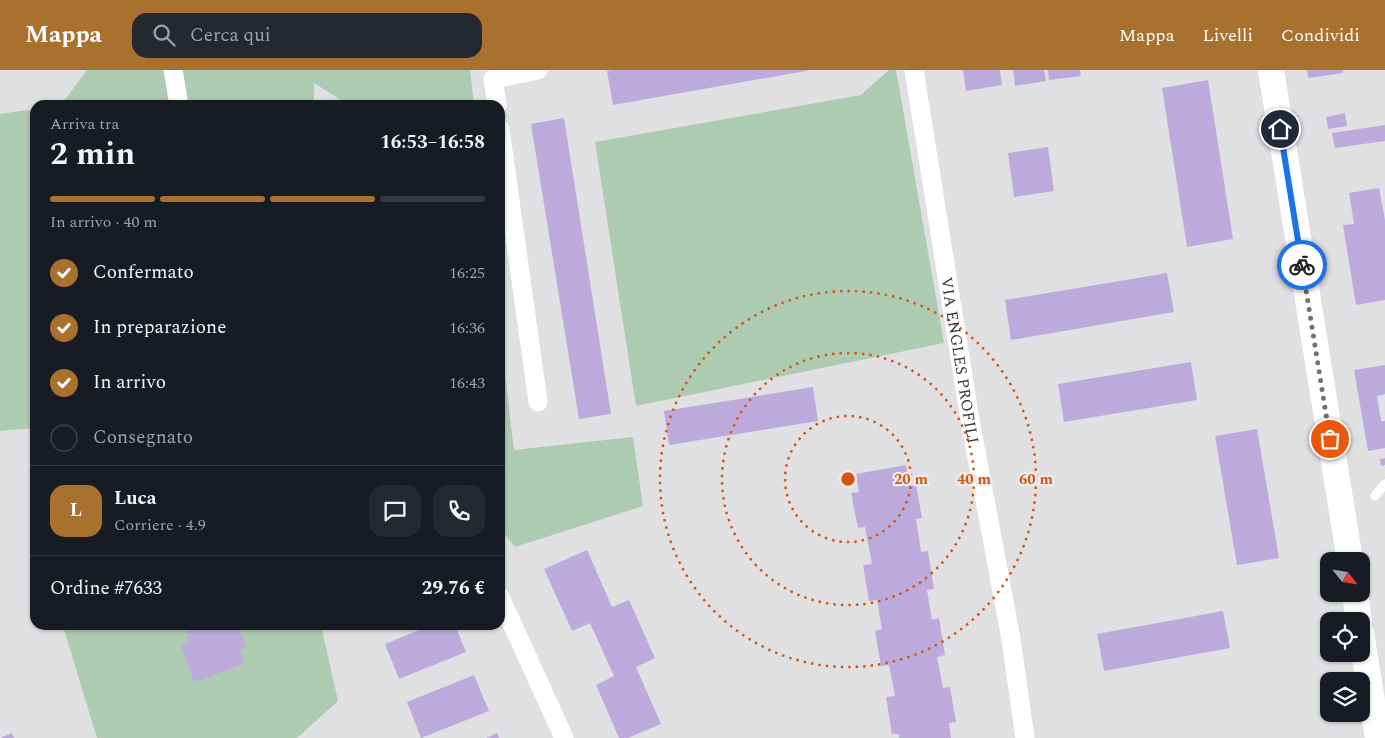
<!DOCTYPE html>
<html lang="it">
<meta charset="utf-8">
<style>
:root{--surface:#171b24;--page:#242831;--text:#f1f3f6;--muted:#9ea1a6;--line:#363941;--accent:#a9712e}
body{margin:0;font-family:Spectral,serif;background:var(--page);color:var(--text);height:100vh;display:flex;flex-direction:column;font-size:19px;white-space:nowrap}
*{box-sizing:border-box;margin:0}
p{font-size:16px;color:var(--muted)}
.icon{flex:none;width:28px;height:28px;fill:none;stroke:currentColor;stroke-width:2;stroke-linecap:round;stroke-linejoin:round}
.map{position:relative;flex:1;overflow:hidden}
.sheet{position:absolute;left:30px;top:30px;width:475px;height:530px;display:flex;flex-direction:column;background:var(--surface);border-radius:15px;box-shadow:0 1px 4px #0004}
.sheet>*{flex:none}
.needle{width:32px;rotate:120deg}
.tools{position:absolute;left:1320px;top:482px;display:grid;gap:10px}
.tools a{display:grid;place-items:center;width:50px;height:50px;border-radius:10px;background:var(--surface);box-shadow:0 1px 4px #0004;font-size:25px}
.pin{position:absolute;display:grid;place-items:center;width:42px;height:42px;color:#fff;margin:-21px;border:2px solid #fff;border-radius:50%;box-shadow:0 1px 5px #0007}
.courier{position:absolute;display:grid;place-items:center;width:50px;height:50px;margin:-25px;border:4px solid #1a73e8;border-radius:50%;background:#fff;color:#222;box-shadow:0 1px 6px #0007}
.overview em{font-style:normal;font-weight:700}
.overview div{display:flex;flex-direction:column-reverse}
.overview{display:flex;align-items:center;justify-content:space-between;height:85px;padding:0 20px}
h1{font-size:32px;font-weight:700;line-height:38px}
.bar{display:grid;grid-template-columns:repeat(4,1fr);gap:8px 5px;align-content:center;height:60px;padding:0 20px}
.bar i{height:6px;border-radius:4px;background:var(--line)}
.bar .active{background:var(--accent)}
.bar p{grid-column:span 4}
.line{display:flex;align-items:center;gap:12px;padding:0 20px;border-top:1px solid var(--line)}
.line div{flex:1}
.round{display:grid;place-items:center;flex:none;width:52px;height:52px;border-radius:15px;background:var(--page)}
ol{padding:0 20px;list-style:none}
li{display:flex;align-items:center;gap:15px;height:55px}
li p{margin-inline-start:auto}
li .icon{padding:5px;border-radius:50%;background:var(--accent);color:#fff;stroke-width:4}
li:last-child{color:var(--muted)}
li i{width:28px;height:28px;border:2px solid var(--line);border-radius:50%}
header{display:flex;align-items:center;gap:30px;box-sizing:border-box;height:70px;padding:0 25px;background:var(--accent);color:#fff}
header strong{font-size:24px}
nav{display:flex;gap:28px;margin-inline-start:auto;font-size:18px}
.search{width:350px;height:45px;background:var(--page);display:flex;align-items:center;gap:12px;box-sizing:border-box;padding:0 18px;border-radius:15px;color:var(--muted);font-size:19px}
.map>svg:first-child{display:block}
</style>
<header>
<strong>Mappa</strong>
<div class="search"><svg class="icon" aria-label="search" viewBox="0 0 24 24"><circle cx="10" cy="10" r="6"/><path d="M15 15l6 6"/></svg>Cerca qui</div>
<nav><a>Mappa</a><a>Livelli</a><a>Condividi</a></nav>
</header>
<div class="map">
<svg width="1385" height="668" viewBox="0 0 1385 668">
<rect width="100%" height="100%" fill="#e0e0e2"/>
<path fill="#adcbb1" d="M87,0H470L474,35H349L314,13V35H61Z
M889,0H896L944,273L636,336L595,72L861,25Z
M35,39V358L0,361V44Z
M500,262L514,380L633,367L643,436L515,477L500,458Z
M321,555L338,631L297,668H97L63,556Z"/>
<path fill="#bdaadc" d="M811,0L613,35L607,1L611,0Z
M963,0H1000L1002,15L966,21Z
M1013,0H1044L1046,11L1015,16Z
M1048,0H1080L1081,6L1049,10Z
M1307,0H1343V3L1308,8Z
M1208,10L1233,169L1187,177L1162,18Z
M1345,43L1347,56L1328,59L1326,47Z
M564,48L611,344L579,349L531,54Z
M1385,55V71L1335,78L1332,63Z
M1048,77L1054,121L1014,127L1008,83Z
M1379,118L1385,150V230L1356,235L1343,155L1354,154L1349,123Z
M1167,203L1174,242L1011,270L1005,230Z
M1191,292L1197,330L1064,352L1058,314Z
M1385,295V324L1377,326L1381,351H1385V378L1368,381L1354,300Z
M813,317L818,351L669,375L664,341Z
M1257,359L1279,488L1237,495L1215,366Z
M1385,388V395L1381,396L1380,389Z
M906,395L909,416L916,414L922,448L916,449L921,482L928,481L934,519L927,520L932,550L939,548L945,585L937,587L943,618L950,617L956,652L949,653L951,668H899V664H892L886,627L895,626L889,595L881,596L875,561L882,559L877,530L869,531L863,495L872,494L865,457L858,458L851,423L859,422L856,404Z
M587,480L612,537L629,530L655,588L636,597L661,654L628,668H619L596,615L614,606L590,553L572,561L544,499Z
M1223,541L1230,578L1104,601L1097,564Z
M199,555H238L246,578L240,580L244,594L194,612L181,575L189,572L186,562L200,557Z
M431,555H455L466,582L399,609L385,574Z
M474,605L489,641L421,668L407,632Z
M12,663L14,668H0Z
M497,663L499,668H486Z"/>
<g fill="none" stroke-linecap="round" stroke-linejoin="round">
<path stroke="#fff" stroke-width="9" d="M1375,426L1385,414"/>
<g stroke="#fff" stroke-width="19">
<path d="M173,0L179,35"/>
<path id="s1" d="M914,0L970,350L1011,569L1025,668"/>
<path d="M497,35L493,9L538,0"/>
<path d="M500,59L538,332"/>
<path d="M500,527L564,668"/>
</g>
<path stroke="#fff" stroke-width="26" d="M1271,0L1350,491
M1355,524L1359,551
M1361,563L1378,668"/>
</g>
<g fill="none" stroke-linecap="round" stroke-linejoin="round">
<path stroke="#727273" stroke-width="5" stroke-dasharray="0 9" d="M1302,195L1330,369"/>
<path stroke="#1a73e8" stroke-width="6" d="M1280,59L1302,195"/>
</g>
<g fill="none" stroke="#d65610" stroke-width="2.5" stroke-dasharray="2.5 5">
<circle cx="848" cy="409" r="63"/>
<circle cx="848" cy="409" r="126"/>
<circle cx="848" cy="409" r="188"/>
</g>
<g text-anchor="middle" stroke-width="4.5" stroke-linejoin="round" paint-order="stroke">
<g font-size="16" fill="#363637" stroke="#ededef">
<text dy="6" stroke="none"><textPath href="#s1" startOffset="294">VIA ENGLES PROFILI</textPath></text>
</g>
</g>
<circle cx="848" cy="409" r="8" fill="#d65610" stroke="#ededef" stroke-width="2.5"/>
<g font-size="15" text-anchor="middle" font-weight="bold" fill="#d65610" stroke="#ededef" stroke-width="4.5" stroke-linejoin="round" paint-order="stroke">
<text x="911" y="414">20 m</text>
<text x="974" y="414">40 m</text>
<text x="1036" y="414">60 m</text>
</g>
</svg>
<div class="tools">
<a><svg class="needle" viewBox="-14 -14 28 28"><path d="M0-13l5 13h-10z" fill="#e53935"/><path d="M0 13l5-13h-10z" fill="#9ea1a6"/></svg></a>
<a><svg class="icon" aria-label="locate" viewBox="0 0 24 24"><circle cx="12" cy="12" r="6"/><path d="M12 2v4M12 18v4M2 12h4M18 12h4"/></svg></a>
<a><svg class="icon" aria-label="layers" viewBox="0 0 24 24"><path d="M12 4l9 5-9 5-9-5zM3 14l9 5 9-5"/></svg></a>
</div>
<div class="pin" style="left:1330px;top:369px;background:#ea580c"><svg class="icon" aria-label="bag" viewBox="0 0 24 24"><path d="M5 8h14l-1 12H6zM9 8a3 3 0 0 1 6 0"/></svg></div>
<div class="pin" style="left:1280px;top:59px;background:#1f2937"><svg class="icon" aria-label="home" viewBox="0 0 24 24"><path d="M3 11l9-7 9 7M6 9v11h12V9"/></svg></div>
<div class="courier" style="left:1302px;top:195px"><svg class="icon" aria-label="bike" viewBox="0 0 24 24"><circle cx="6" cy="16" r="4"/><circle cx="18" cy="16" r="4"/><path d="M6 16l4-8h5l3 8M10 8l3 8H6M13 5h3"/></svg></div>
<section class="sheet">
<div class="overview"><div><h1>2 min</h1><p>Arriva tra</p></div><em>16:53–16:58</em></div>
<div class="bar"><i class="active"></i><i class="active"></i><i class="active"></i><i></i><p>In arrivo · 40 m</p></div>
<ol>
<li><svg class="icon" aria-label="check" viewBox="0 0 24 24"><path d="M5 12l5 5 9-10"/></svg>Confermato<p>16:25</p></li>
<li><svg class="icon" aria-label="check" viewBox="0 0 24 24"><path d="M5 12l5 5 9-10"/></svg>In preparazione<p>16:36</p></li>
<li><svg class="icon" aria-label="check" viewBox="0 0 24 24"><path d="M5 12l5 5 9-10"/></svg>In arrivo<p>16:43</p></li>
<li><i></i>Consegnato</li>
</ol>
<div class="line" style="height:90px"><b class="round" style="background:var(--accent);color:#fff">L</b><div><b>Luca</b><p>Corriere · 4.9</p></div><a class="round"><svg class="icon" aria-label="chat" viewBox="0 0 24 24"><path d="M4 5h16v11H9l-5 4z"/></svg></a><a class="round"><svg class="icon" aria-label="phone" viewBox="0 0 24 24"><path d="M5 4h4l2 5-3 2q2 4 5 5l2-3 5 2v4C11 20 4 13 5 4z"/></svg></a></div>
<div class="line" style="height:65px"><div>Ordine #7633</div><b>29.76 €</b></div>
</section>
</div>
